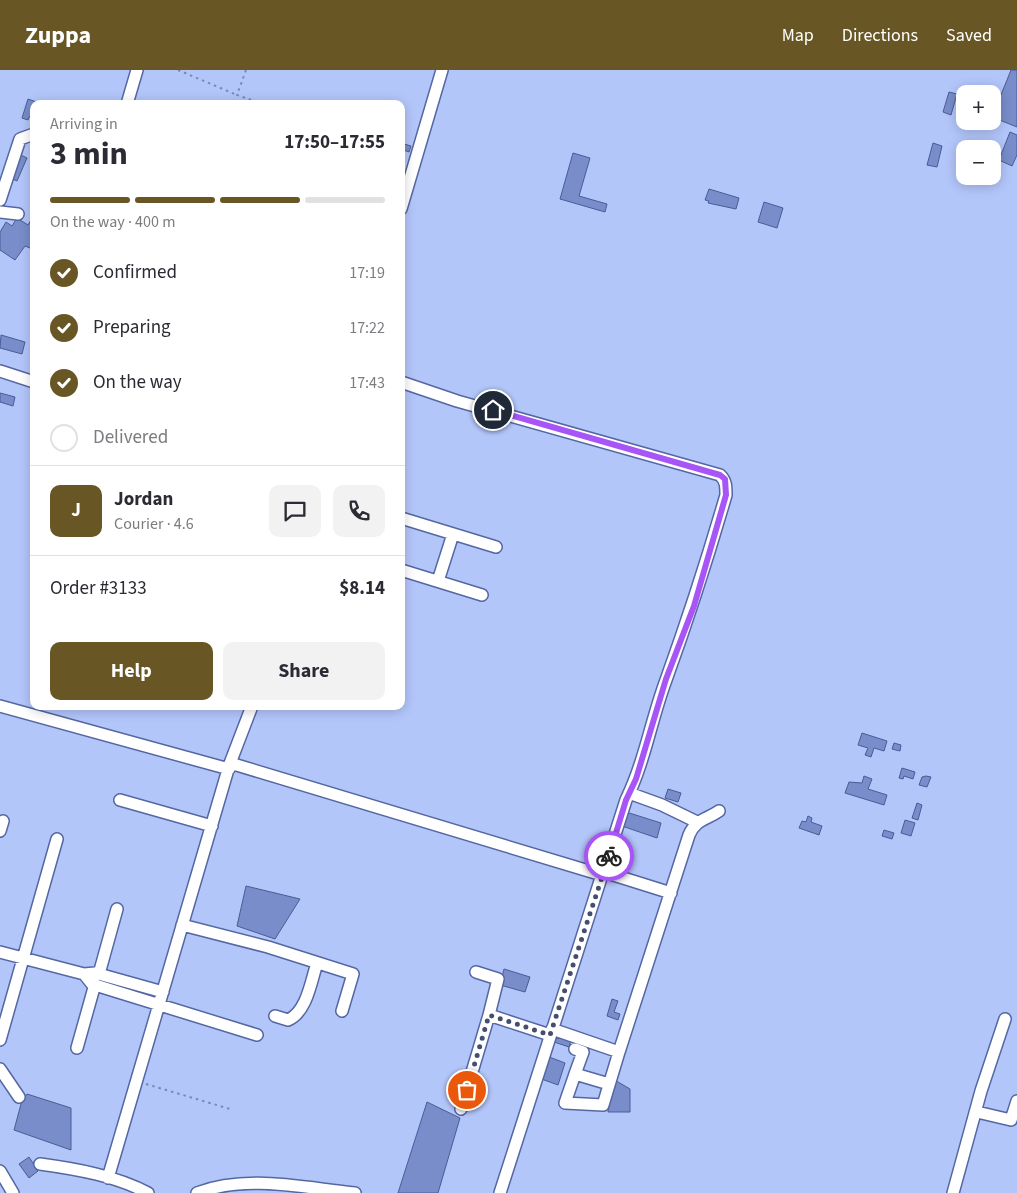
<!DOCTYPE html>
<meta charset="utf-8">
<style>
:root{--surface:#fff;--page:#f2f2f3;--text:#2b2b33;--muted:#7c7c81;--line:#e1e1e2;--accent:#685624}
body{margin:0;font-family:"Source Sans 3",sans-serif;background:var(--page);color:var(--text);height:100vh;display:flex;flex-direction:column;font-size:19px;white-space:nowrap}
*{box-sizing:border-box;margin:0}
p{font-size:16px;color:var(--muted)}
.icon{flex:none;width:28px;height:28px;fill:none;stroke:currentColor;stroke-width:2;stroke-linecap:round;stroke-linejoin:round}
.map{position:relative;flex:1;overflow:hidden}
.details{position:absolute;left:30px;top:30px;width:375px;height:610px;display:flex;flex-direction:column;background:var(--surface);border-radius:10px;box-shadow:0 2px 12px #0003}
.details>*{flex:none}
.fabs{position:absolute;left:956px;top:15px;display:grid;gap:10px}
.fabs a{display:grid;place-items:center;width:45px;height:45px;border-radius:10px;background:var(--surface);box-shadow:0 2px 12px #0003;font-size:25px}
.pin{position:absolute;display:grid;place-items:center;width:42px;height:42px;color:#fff;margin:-21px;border:2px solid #fff;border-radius:50%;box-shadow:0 1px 5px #0007}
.courier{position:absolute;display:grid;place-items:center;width:50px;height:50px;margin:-25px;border:4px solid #a855f7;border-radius:50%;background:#fff;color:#222;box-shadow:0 1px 6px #0007}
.overview em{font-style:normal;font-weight:700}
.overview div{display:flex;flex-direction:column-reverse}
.overview{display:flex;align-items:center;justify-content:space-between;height:85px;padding:0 20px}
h1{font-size:32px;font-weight:700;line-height:38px}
.bar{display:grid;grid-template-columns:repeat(4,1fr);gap:8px 5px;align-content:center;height:60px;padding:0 20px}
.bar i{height:6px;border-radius:4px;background:var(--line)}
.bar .selected{background:var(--accent)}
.bar p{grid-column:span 4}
.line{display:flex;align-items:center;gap:12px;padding:0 20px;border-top:1px solid var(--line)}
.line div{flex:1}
.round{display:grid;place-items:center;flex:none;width:52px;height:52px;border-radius:10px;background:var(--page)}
ol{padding:0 20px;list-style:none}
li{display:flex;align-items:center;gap:15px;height:55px}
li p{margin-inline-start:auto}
li .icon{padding:5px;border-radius:50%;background:var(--accent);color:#fff;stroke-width:4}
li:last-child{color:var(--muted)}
li i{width:28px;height:28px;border:2px solid var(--line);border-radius:50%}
.cta{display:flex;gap:10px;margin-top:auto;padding:10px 20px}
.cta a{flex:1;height:58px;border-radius:10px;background:var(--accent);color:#fff;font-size:20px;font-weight:700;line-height:58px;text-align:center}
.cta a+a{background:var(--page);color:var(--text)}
header{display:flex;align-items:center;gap:30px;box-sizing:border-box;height:70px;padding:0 25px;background:var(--accent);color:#fff}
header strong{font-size:24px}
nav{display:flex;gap:28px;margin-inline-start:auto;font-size:18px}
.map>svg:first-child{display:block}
</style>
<header>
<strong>Zuppa</strong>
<nav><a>Map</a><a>Directions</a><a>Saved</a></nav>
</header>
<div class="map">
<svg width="1017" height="1123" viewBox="0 0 1017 1123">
<rect width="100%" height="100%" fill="#b3c6fa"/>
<path fill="#788dca" stroke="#4a5c95" d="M1011,0H1017V57L992,47Z
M949,22L957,24L951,45L943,42Z
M28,29L42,34H34V48L29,47L28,50L22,48Z
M1010,62L1017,65V85L1012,96L999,90Z
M401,73L411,76L409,82L401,79Z
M933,73L942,76L937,97L927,95Z
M573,83L590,88L579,126L607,134L605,142L560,129Z
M19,84L27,88L17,111L8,107Z
M709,119L739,128L736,139L708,133L709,131L705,130Z
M764,132L783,138L777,158L758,152Z
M34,145V175L30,178L25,176L15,190L0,180V162L6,152L12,156L17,148L28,155Z
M1,265L25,272L22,284L0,278Z
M0,323L15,327L13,336L0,332Z
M862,663L887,671L884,681L874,678L871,687L865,685L868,678L858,675Z
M894,673L901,675L900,681L892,679Z
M902,698L915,702L913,709L904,706L903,709L899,708Z
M864,706L872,709L868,719L887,725L884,735L845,723L849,712L862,713Z
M926,706L931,707L927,717L919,715L922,707Z
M668,719L681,723L678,732L665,728Z
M917,733L922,735L918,750L912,748Z
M623,741L661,753L657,768L619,755Z
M808,746L812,748L811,752L822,756L819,765L799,758L802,751L806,752Z
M905,750L915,753L911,766L901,763Z
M884,760L894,763L892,769L882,766Z
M246,816L300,829L275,869L237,856Z
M504,899L530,907L525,922L500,915Z
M612,929L618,931L614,942L620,944L618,950L607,946Z
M553,964L571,970L569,977L551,971Z
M544,985L565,993L558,1015L536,1007Z
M613,1009L630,1019V1042H608Z
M27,1024L71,1038V1080L14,1060L21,1034Z
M427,1032L460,1048L438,1123H398Z
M29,1087L38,1101L29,1108L19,1094Z"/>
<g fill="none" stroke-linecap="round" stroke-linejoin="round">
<g stroke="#5567a2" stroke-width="14">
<path id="street" d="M127,34L137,0
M0,130L20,69L31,65L34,67
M401,139L442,0
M0,142L18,144
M0,301L34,312
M401,312L457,331L720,405C726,411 726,416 726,425C708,487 688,549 666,610C651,650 645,691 626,730L500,1123
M401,448L496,477
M401,500L482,525
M438,511L453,464
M0,636L229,699
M230,693L602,805
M629,723L662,735L697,752
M120,730L212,756
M0,761L3,751
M604,802L671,823
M182,855L268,877L353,904L342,941
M0,882L84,904L95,903L163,922
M476,902L498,909L489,945
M84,904L92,914L257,965
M99,904L117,839
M275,946L288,950C307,942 311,911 317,893
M552,959L619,982L689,765C696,749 706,750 719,741
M0,970L57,769
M77,978L95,914
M0,999L19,1027
M575,1004L583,982L575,979
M609,1014L575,1004L565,1033L603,1035L619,982
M461,1039L489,945L550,965
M977,1042L1011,1050L1017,1031
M40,1094C77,1099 116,1106 148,1123
M0,1101L13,1123
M108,1108L229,696L252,636
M197,1123C247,1104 304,1118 355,1123
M953,1123L981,1021L1005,949"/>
</g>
<path stroke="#7a89b4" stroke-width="2" stroke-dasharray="2.5 4" stroke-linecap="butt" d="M178,0L237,25
M246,0L237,25L263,34
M146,1014L230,1039"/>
<use href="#street" stroke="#fff" stroke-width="11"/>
</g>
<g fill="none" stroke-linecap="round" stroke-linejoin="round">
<path stroke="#444e70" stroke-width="5" stroke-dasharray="0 9" d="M467,1020L489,945L550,965L609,786"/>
<path stroke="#a855f7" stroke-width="6" d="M493,340L720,405L725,409L726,425L694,536L666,609L636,709L626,730L609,786"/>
</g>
</svg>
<div class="fabs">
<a>+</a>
<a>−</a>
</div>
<div class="pin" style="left:467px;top:1020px;background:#ea580c"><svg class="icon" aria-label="bag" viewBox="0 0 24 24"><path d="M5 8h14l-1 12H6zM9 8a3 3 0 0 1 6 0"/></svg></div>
<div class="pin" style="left:493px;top:340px;background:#1f2937"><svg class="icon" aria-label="home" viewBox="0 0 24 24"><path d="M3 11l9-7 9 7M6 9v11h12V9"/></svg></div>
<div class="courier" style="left:609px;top:786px"><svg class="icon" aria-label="bike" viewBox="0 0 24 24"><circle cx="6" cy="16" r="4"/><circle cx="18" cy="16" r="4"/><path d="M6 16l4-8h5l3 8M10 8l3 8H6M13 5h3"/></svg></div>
<section class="details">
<div class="overview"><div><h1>3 min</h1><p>Arriving in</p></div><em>17:50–17:55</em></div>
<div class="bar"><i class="selected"></i><i class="selected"></i><i class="selected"></i><i></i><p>On the way · 400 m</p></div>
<ol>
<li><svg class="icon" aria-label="check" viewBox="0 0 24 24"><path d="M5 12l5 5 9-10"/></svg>Confirmed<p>17:19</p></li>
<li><svg class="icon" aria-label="check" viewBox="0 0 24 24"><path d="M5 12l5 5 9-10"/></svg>Preparing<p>17:22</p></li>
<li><svg class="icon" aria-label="check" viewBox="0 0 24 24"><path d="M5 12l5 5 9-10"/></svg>On the way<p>17:43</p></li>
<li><i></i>Delivered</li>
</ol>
<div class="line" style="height:90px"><b class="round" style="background:var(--accent);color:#fff">J</b><div><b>Jordan</b><p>Courier · 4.6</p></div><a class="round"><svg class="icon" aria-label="chat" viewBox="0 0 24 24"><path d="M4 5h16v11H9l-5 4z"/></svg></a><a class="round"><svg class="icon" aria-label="phone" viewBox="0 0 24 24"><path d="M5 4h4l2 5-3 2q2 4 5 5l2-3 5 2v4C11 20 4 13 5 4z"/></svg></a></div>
<div class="line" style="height:65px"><div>Order #3133</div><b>$8.14</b></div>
<div class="cta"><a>Help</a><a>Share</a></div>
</section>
</div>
